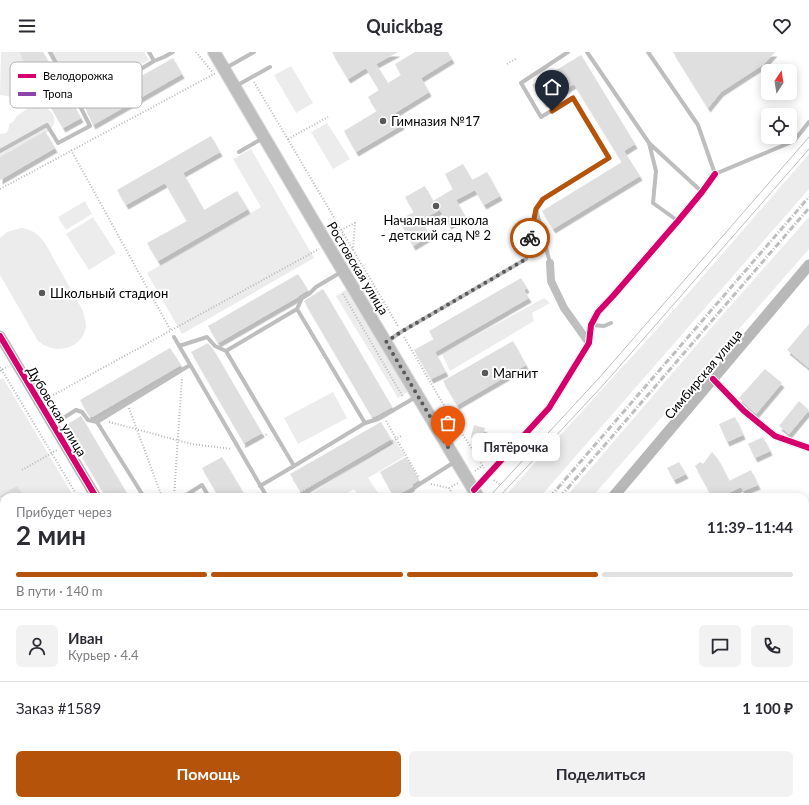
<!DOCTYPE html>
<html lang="ru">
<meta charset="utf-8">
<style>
:root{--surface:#fff;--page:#f2f2f3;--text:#2b2b33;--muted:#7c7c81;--line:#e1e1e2;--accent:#b45309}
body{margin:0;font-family:Lato,sans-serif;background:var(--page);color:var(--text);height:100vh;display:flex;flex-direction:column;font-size:15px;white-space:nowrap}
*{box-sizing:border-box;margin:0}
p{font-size:13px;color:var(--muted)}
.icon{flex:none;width:22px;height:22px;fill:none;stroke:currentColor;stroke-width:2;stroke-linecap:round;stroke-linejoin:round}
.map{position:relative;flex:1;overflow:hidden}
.side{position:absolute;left:0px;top:441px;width:809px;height:312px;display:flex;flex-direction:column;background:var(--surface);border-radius:12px 12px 0 0;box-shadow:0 2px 10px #0003}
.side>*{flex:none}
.needle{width:26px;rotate:12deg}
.fabs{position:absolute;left:761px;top:12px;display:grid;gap:8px}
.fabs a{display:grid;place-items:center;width:36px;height:36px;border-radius:6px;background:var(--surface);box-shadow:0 2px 10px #0003;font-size:20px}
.pin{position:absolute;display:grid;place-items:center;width:34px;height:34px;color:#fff;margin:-41px -17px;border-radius:50% 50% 50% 0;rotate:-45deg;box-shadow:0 0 4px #0007}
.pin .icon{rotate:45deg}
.courier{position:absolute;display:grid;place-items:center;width:40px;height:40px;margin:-20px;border:3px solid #b45309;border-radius:50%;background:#fff;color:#222;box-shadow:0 1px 5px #0007}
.bubble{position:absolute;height:28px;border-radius:6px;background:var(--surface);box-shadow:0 2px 10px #0003;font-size:13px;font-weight:700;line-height:28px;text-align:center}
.headline em{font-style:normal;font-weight:700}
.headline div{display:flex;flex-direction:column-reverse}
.headline{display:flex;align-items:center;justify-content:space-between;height:68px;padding:0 16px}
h1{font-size:26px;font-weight:700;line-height:30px}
.bar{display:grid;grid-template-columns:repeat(4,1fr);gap:6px 4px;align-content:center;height:48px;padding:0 16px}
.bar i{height:5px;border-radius:3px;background:var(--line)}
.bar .on{background:var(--accent)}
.bar p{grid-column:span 4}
.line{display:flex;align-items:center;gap:10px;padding:0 16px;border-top:1px solid var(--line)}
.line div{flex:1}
.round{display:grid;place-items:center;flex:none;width:42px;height:42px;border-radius:6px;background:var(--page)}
.cta{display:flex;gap:8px;margin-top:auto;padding:8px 16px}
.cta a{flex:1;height:46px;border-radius:6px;background:var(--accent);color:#fff;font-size:16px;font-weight:700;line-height:46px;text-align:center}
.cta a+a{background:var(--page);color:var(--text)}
header{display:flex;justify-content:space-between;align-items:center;height:52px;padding:0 16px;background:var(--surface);font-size:18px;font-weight:700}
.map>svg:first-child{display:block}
</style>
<header><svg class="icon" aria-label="menu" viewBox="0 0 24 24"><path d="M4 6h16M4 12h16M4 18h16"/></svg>Quickbag<svg class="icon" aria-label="heart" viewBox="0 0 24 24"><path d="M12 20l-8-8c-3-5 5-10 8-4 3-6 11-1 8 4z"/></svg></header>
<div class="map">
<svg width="809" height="753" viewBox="0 0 809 753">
<defs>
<filter id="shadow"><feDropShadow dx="2.5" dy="4.5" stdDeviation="0" flood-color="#0004"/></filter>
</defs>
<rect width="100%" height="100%" fill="#fff"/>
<path fill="#ececec" d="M1,0H19L38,34C29,52 16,45 0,43Z
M47,0H144L149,8L76,51Z
M291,14L313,51L296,61L274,23Z
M33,52C43,53 57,59 54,71C53,75 50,79 46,81L45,79L0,105V82C7,82 9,79 9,72L13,70L17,64L27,57Z
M327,71L350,107L333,117L311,80Z
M251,97L314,206L182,282L147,221L261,155L233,107Z
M809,102V137L540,445H504L658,276Z
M85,149L92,162L66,178L58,165Z
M93,165L116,201L89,218L66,182Z
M809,165V197L592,445H566L719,267Z
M21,176C33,178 37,181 45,191L83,259C84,264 86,269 86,274C84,293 62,302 46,294C43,293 40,290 38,289L0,223V186L7,180Z
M347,237L409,339L398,346L336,244Z
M544,246L550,251L532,261L534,269L450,319L442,302Z
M3,326L74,445H4V537L0,539V328Z
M333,340L347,366L298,392L284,366Z
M395,388L405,404L368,426L381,445H360L354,437L340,445H306Z
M809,689V718L805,721V692Z
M240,749H274L275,750L272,753H237Z
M353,749H394L396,753H360Z"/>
<path fill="#dfdfdf" filter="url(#shadow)" d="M19,0H43L81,66L63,76Z
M332,0H398L376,12L388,31L401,23L395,12L415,0H448L452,7L421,26L429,40L395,61L402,73L356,100L344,79L377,59L368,45L379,38L366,16L348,27Z
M673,0H775L764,12L721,40L708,56Z
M581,3L635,92L624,99L640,124L553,177L542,159L622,110L574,32L544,51L532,33Z
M173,6L182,22L93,73L85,56Z
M45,79L55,96L0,128V105Z
M211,84L220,100L183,121L204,158L237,139L248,157L158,209L147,191L187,169L165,131L126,153L117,138Z
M463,112L472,128L487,120L500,144L484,153L475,138L456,148L465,164L449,173L440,158L421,168L430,184L413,194L399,168L414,160L405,145L425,134L433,149L453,137L445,122Z
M298,222L308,238L300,243L298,245L218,291L208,274Z
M521,226L527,236L524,238L529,246L435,300L446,320L431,327L414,298L434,287L429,279Z
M323,237L392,355L376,364L372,365L304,249Z
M809,272V316L787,298Z
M513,289L526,313L457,353L443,329Z
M208,291L213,297L262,381L244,391L191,300Z
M170,296L181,313L92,365H90L80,348Z
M765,317L782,331L756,362L739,346Z
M799,349L809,358L789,382L779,374Z
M81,364L84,369L129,445H106L64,374Z
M735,365L743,383L727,390L719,372Z
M381,370L391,387L301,440L290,422Z
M474,373L485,376L481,393L474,391L471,385Z
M763,385L770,399L755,406L748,392Z
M712,400L718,407L729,429L751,418L758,433L743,439L741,435L721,445H712L695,414L700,410L703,412Z
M222,405L246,445H219L202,416Z
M406,405L419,428L413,432L412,435L394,445L380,420Z
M679,410L686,422L674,428L667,416Z
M17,434L24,445H0V444Z"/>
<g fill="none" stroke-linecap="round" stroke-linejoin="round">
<g stroke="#dbdbdb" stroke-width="14">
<path id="primary" d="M214,0L327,192L478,445
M673,749L676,753"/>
</g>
<path stroke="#b9b9b9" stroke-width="2" stroke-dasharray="1 2" stroke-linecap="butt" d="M196,0L213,21
M507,12L517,6
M254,30L398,274
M288,87L328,65
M71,98L171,279
M0,137L216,21
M341,178L355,171L353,198
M337,186L344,182
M343,242L403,345
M404,285L439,345L484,416
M0,315L78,445
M0,319L8,314
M48,346L319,197
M129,356L162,445
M386,369L419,426
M109,370L192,392L231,397
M245,395L267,382
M22,418L57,398
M475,419L482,414
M494,428L500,433
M431,432L449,436L454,445
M449,436L458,431
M174,445L182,325
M293,445L401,384
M805,723L809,721
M278,749L282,753
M214,753L217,749
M756,753L762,749"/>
<path stroke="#bebebe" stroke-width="4" d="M50,0L80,54
M149,0L154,9
M587,0L649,91L702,140
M648,0L698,73L715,122L794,89L809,70
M224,17L254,0
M236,34L270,15
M649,91L656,119L653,151L678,169
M0,99L47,73L58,91L90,74L80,54L154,9L164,5L173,0
M239,100L263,86
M536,157L543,147L609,106L573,46L541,65L521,31L568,0
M297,257L302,246L310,241L316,235L343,219
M591,273L604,274L611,271
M174,285L267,445
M386,290L401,280L526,207L536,157L550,211
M179,294L207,285L215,294L226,299
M97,370L190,313
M365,371L297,257L226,299L294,414L365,371L378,367L416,345
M54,372L76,358L82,360L88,368L97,370L144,445
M260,434L294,414
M415,435L456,409
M183,445L202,433L209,445
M0,588L4,595
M0,611L4,609
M805,685L809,683
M0,730L4,737
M11,749L14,753
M60,749L63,753
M87,749L90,753
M587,749L589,753
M41,753L48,749
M425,753L424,750L426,749"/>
<path stroke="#bebebe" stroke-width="8" d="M550,211L551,229L564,256L589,291
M713,327L744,359L775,384L809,396
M474,438L549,356L589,291L591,273L598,260L613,244L678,169L702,140L715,122
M805,483L809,480
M805,618L809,616
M805,737L809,734
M776,753L783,749"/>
<path stroke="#b8b8b8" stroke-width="11" d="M0,284L96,445
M613,445L809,213
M0,558L4,555
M332,753L336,749"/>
<use href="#primary" stroke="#bebebe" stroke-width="12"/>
<path stroke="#bebebe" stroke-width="1" d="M489,445L599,326L809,85
M499,445L605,331L809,97
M223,753L226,749
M233,753L237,749"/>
<path stroke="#bebebe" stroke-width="3" stroke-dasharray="6 2 1 2" stroke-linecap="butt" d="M550,445L809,145
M560,445L809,156
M280,753L283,749
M291,753L294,749"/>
<path stroke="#8e44ad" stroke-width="5" stroke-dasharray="10 5" stroke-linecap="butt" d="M529,749L531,753"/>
<g stroke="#fff" stroke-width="8">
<path id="cycleway" d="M0,284L96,445
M713,327L744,359L775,384L809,396
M474,438L549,356L589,291L591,273L598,260L613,244L678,169L702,140L715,122"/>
</g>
<use href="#cycleway" stroke="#d6006c" stroke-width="6"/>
</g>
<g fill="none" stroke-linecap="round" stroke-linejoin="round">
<path stroke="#595959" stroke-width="4" stroke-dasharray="0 7.2" d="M448,395L386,290L401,280L526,207L530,186"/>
<path stroke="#b45309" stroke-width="5" d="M530,186L536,157L543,147L609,106L573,46L552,59"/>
</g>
<g fill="#595959" stroke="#fff" stroke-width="1.5">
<circle cx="383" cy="69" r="4"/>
<circle cx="436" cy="154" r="4"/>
<circle cx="42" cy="241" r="4"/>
<circle cx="485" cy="321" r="4"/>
</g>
<g text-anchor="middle" stroke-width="4" stroke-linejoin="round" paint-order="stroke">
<g font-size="13" fill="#000" stroke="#fff" text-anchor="start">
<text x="391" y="74">Гимназия №17</text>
<text x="436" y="173" text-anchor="middle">Начальная школа<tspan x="436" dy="15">- детский сад № 2</tspan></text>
<text x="50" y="246">Школьный стадион</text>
<text x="493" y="326">Магнит</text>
</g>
<g font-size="13" fill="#000" stroke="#fff">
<text transform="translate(358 216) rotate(59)" y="5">Ростовская улица</text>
<text transform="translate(703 322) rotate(-50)" y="5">Симбирская улица</text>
<text transform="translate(57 359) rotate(59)" y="5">Дубовская улица</text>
</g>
</g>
<rect x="10" y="10" width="132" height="46" rx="6" fill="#fff" stroke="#b2b2b2" stroke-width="1"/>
<rect x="18" y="22" width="18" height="4" fill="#d6006c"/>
<rect x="18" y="40" width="18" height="4" fill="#8e44ad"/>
<g font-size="11" fill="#000">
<text x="43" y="28">Велодорожка</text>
<text x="43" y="46">Тропа</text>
</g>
</svg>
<div class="fabs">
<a><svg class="needle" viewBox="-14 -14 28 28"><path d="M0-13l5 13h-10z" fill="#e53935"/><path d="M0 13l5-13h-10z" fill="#7c7c81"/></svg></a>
<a><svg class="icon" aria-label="locate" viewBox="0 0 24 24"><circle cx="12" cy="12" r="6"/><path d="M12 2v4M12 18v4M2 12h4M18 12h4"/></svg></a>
</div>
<div class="pin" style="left:448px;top:395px;background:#ea580c"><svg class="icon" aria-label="bag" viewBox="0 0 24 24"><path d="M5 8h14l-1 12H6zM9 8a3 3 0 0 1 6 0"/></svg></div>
<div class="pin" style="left:552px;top:59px;background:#1f2937"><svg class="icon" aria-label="home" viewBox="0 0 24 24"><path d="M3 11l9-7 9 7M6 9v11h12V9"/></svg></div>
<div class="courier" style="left:530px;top:186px"><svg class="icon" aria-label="bike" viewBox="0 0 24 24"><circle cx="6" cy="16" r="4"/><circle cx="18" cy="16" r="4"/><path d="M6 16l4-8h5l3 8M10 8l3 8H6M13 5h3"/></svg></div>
<div class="bubble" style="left:472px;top:381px;width:88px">Пятёрочка</div>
<section class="side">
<div class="headline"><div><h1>2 мин</h1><p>Прибудет через</p></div><em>11:39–11:44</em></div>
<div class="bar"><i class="on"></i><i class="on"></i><i class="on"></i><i></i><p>В пути · 140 m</p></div>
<div class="line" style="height:72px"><a class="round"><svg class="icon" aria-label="person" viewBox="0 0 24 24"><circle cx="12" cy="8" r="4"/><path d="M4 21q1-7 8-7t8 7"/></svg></a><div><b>Иван</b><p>Курьер · 4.4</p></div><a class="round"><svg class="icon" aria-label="chat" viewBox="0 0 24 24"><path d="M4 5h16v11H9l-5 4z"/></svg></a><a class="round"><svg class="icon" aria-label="phone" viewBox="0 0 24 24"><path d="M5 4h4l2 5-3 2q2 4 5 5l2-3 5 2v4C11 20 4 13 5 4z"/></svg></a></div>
<div class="line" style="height:52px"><div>Заказ #1589</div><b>1 100 ₽</b></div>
<div class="cta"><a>Помощь</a><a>Поделиться</a></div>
</section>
</div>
